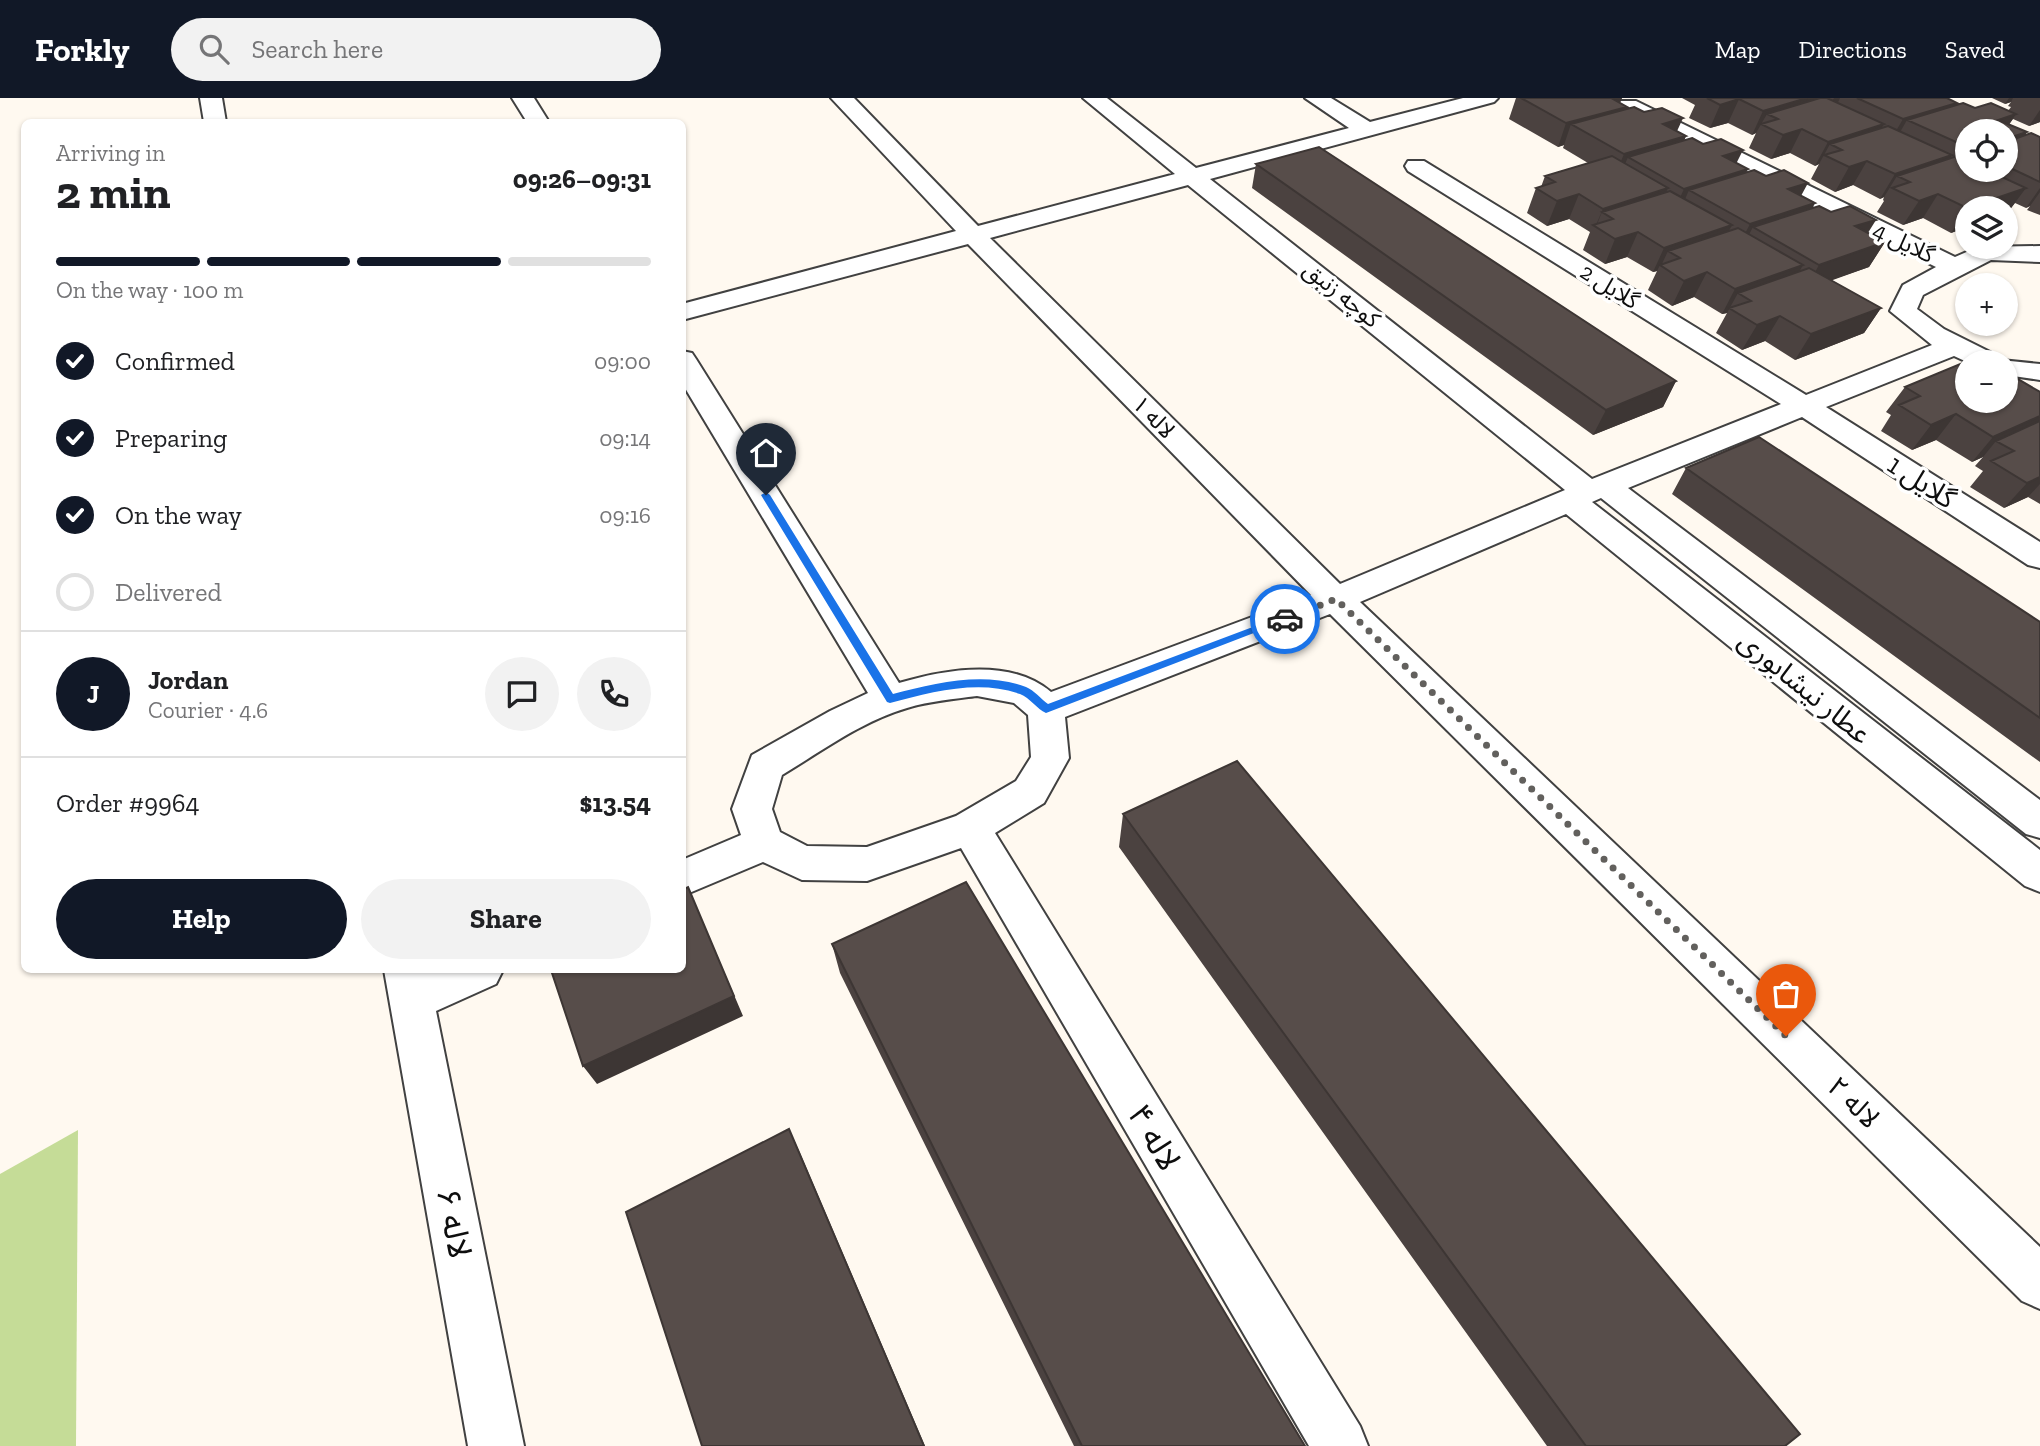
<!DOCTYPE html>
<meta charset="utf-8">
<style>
:root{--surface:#fff;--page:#f2f2f2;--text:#202124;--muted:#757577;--line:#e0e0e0;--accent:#111827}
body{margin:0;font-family:"Zilla Slab","Noto Sans Arabic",serif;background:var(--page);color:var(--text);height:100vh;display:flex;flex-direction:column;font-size:26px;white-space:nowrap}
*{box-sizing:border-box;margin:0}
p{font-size:23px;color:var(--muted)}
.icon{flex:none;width:38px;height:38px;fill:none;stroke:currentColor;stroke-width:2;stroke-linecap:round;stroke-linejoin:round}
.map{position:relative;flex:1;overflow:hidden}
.details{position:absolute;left:21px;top:21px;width:665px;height:854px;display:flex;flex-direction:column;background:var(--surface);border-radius:10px;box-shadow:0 2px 5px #0004}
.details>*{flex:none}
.controls{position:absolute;left:1955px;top:21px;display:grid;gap:14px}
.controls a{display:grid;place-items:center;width:63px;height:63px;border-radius:50%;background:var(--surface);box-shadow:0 2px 5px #0004;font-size:35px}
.pin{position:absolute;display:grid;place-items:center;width:60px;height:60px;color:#fff;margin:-72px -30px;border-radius:50% 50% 50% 0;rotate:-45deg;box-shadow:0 0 7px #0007}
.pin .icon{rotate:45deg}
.courier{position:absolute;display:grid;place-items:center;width:70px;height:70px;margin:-35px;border:5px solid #1a73e8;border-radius:50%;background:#fff;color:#222;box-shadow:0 2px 9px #0007}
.head em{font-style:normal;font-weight:800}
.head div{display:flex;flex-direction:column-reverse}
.head{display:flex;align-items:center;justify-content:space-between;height:119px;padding:0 35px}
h1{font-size:46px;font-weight:800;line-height:52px}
.bar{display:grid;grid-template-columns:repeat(4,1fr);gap:10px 7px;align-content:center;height:84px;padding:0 35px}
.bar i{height:9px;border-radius:5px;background:var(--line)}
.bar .selected{background:var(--accent)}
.bar p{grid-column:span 4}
.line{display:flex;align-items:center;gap:18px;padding:0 35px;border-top:2px solid var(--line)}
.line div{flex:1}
.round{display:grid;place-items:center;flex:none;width:74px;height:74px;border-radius:37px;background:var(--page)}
ol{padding:0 35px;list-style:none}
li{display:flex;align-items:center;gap:21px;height:77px}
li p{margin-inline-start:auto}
li .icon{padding:7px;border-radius:50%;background:var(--accent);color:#fff;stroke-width:4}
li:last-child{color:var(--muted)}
li i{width:38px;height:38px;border:4px solid var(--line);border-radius:50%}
.button{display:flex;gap:14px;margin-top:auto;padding:14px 35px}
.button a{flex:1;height:80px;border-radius:42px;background:var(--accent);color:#fff;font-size:28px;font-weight:800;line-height:80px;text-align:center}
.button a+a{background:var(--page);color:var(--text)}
header{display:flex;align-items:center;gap:42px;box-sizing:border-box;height:98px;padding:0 35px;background:var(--accent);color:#fff}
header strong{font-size:33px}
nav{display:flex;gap:38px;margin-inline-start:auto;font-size:24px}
.search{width:490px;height:63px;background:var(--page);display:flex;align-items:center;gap:18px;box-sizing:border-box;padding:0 24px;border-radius:38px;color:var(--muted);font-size:26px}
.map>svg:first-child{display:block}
</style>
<header>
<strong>Forkly</strong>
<div class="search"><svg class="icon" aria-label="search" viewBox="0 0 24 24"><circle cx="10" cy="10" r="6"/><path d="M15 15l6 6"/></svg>Search here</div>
<nav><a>Map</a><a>Directions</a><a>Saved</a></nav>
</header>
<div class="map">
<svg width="2040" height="1348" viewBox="0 0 2040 1348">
<rect width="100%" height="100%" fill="#fff9f0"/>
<path fill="#c5dc97" d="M78,1032L76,1348H0V1076Z"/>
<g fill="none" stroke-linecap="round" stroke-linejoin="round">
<g stroke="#414141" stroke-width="4">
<path id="minor" d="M200,0H222L226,24H204Z
M512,0H534L549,24H527Z
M831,0H854L978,128L1175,76L1083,0H1107L1196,70L1349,30L1305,0H1331L1370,24L1463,0H1498L1494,4L1210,81L1592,381L1781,306L1408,73L1405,68L1408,63H1424L1806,297L1932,247L1890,213L1903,187L1936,169L1620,13L1617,8L1620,3H1636L1955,159L1978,149L2040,148V164L1991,162L1923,197L1917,211L1944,231L1998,258L2001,262L2040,266V282L2006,277V264H1967L1954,258L1826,309L2040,444V470L2028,467L1802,319L1628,390L2040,702V740L2026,736L1601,400L1592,404L2040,752V794L2025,788L1566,416L1360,504L2040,1149V1211L2022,1203L1330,516L1065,619L1069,660L1044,705L995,735L1360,1328L1368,1348H1309L961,750L867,783L802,782L763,764L682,798V762L741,737L732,711L752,657L830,613L868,595L682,285V253L692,255L696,261L899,585C946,571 1011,560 1051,594L1311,497L968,146L682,222V206L956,133ZM1188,87L1565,392L1340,486L990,140ZM977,598L1014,605L1028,617L1031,659L1016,683L956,718L867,749L807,748L780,734L772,711L782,677C822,653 862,623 907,610C930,603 954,601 977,598Z
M384,872H503L496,886L436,913L524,1348H468Z"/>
</g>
<use href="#minor" fill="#fff" fill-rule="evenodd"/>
</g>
<path fill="#4b4240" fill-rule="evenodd" d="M1516,0H1622L1620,5L1627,9L1626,12L1677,33L1686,38L1684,43L1736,65L1747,74L1801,98L1815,105L1812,110L1868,135L1885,144L1869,169L1831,182L1881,210L1864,235L1795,262L1765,243L1742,252L1716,235L1727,215L1722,216L1694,199L1672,208L1648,192L1657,173L1653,174L1627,159L1605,166L1583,152L1590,134L1569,121L1547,128L1527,115L1536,90L1541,89L1545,78L1588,65L1563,50L1564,47L1558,49L1509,21Z
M1682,0H1947L1957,5L1955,8L2008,13L2011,9L2008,8L2011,4L2005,6L1992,0H2040V24L2029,28L2013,21L2009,26L2027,34L2024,38L2040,39V117L2027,112L2030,108L2026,110L2015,105L2008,114L2006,115V110H1967V129L1951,135L1923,120L1903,127L1877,114L1884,103L1883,102L1884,99L1880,101L1853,87L1835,94L1811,81L1819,66L1815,68L1790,55L1771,61L1749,50L1756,35L1752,37L1728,25L1710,30L1689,20L1695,7ZM1967,33H2006V72H1967Z
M1256,66L1676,283L1663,309L1593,337L1252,90Z
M1905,289L2040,294V406L2028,399L2004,410L1970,389L1983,373L1975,368L1983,359L1972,364L1936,342L1912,352L1881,333L1891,317L1886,314Z
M1686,370L2040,524V664L1672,396Z
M1123,716L1785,1348H1547L1119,749Z
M832,846L1305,1348H1074L840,875Z"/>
<path fill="#3d3634" d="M1604,0H1622L1617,11L1627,9L1618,32L1571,26L1564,47L1558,49L1566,25Z
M1807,0H1817L1807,20L1778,21L1767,16L1756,35L1752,37L1763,13Z
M1834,0H1840L1834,13L1826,15Z
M2009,0H2013L2011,4L2005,6Z
M1739,1L1728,25L1710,30L1720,7Z
M1957,5L1943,28L1907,22L1895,43L1889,45L1903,21Z
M2040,12V24L2029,28Z
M2016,16L2005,33L1998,22Z
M1683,20L1673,42L1686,38L1675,62L1628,59L1620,78L1614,80L1624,56L1663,26Z
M1884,26L1870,50L1830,46L1819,66L1815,68L1828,44Z
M1802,31L1790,55L1771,61L1783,37Z
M2027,34L2011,58L2006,59V41Z
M1743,52L1731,76L1723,58Z
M1952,57L1937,81L1897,78L1884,99L1880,101L1895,76Z
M1867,63L1853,87L1835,94L1849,69Z
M1748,71L1736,96L1689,92L1680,113L1673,115L1684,91Z
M1808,85L1795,109L1788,91Z
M1668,90L1657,114H1602L1596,129H1595L1603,111Z
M2026,90L2008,114L2006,115V110H1967Z
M2040,90V94L2030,108L2026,110Z
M1579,96L1569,121L1547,128L1557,103Z
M1938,96L1923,120L1903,127L1919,103Z
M1815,105L1801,130L1753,129L1742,150L1737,151L1750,126Z
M1967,111V129L1951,135Z
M1876,122L1861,146L1855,128Z
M1732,127L1719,152L1680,160L1668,153L1661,168L1660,167L1657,173L1653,174L1664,150Z
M1638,134L1627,159L1605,166L1615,141Z
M1885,144L1869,169L1805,192L1819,167Z
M1803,167L1789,192L1738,195L1727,215L1722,216L1735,191Z
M1707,174L1694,199L1672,208L1684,183Z
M1881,210L1864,235L1795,262L1811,236Z
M1780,218L1765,243L1742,252L1757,227Z
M1676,283L1663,309L1593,337L1606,312Z
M1956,316L1936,342L1912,352L1931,327Z
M2040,318V333L1996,343L1983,359L1972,364L1993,339Z
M2040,379V386L2028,399L2004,410L2027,385Z
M688,789L743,918L597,986L583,968Z
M789,1031L800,1055L925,1348H924Z"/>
<path fill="#574d4a" stroke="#3d3634" stroke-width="2" d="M1521,0H1611L1627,9L1566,25Z
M1707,0H1807L1763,13L1739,1L1720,7Z
M1820,0H1827L1884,26L1828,44L1802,31L1783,37L1761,26L1778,21L1767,16Z
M1857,0H1947L1957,5L1903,21Z
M1963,5L1975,10L1991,5L2016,16L1998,22L2027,34L2006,41V33H1967V49L1907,22Z
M1634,9L1644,14L1662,10L1683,20L1663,26L1686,38L1624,56L1571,26Z
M1888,28L1952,57L1895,76L1867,63L1849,69L1824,57L1842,52L1830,46Z
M2031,35L2040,39V84L2006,68V44Z
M1692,40L1703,46L1721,41L1743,52L1723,58L1748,71L1684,91L1628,59Z
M1319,49L1676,283L1606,312L1256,66Z
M1612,58L1668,90L1603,111L1579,96L1557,103L1536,90L1555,84L1545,78Z
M1957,58L1967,63V72H1987L2026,90L1967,110L1938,96L1919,103L1892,90L1910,84L1897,78Z
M1754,72L1766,78L1784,72L1808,85L1788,91L1815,105L1750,126L1689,92Z
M1670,93L1732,127L1664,150L1638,134L1615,141L1593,127L1613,121L1602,114Z
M1819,108L1831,114L1850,108L1876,122L1855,128L1885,144L1819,167L1753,129Z
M1738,130L1803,167L1735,191L1707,174L1684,183L1660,167L1680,160L1668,153Z
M1809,170L1881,210L1811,236L1780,218L1757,227L1729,210L1751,203L1738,195Z
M1977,259L1987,264H1967V303H2006V274L2040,294V318L1993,339L1956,316L1931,327L1899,307L1920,298L1905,289Z
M2040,323V379L2027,385L1991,363L2014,353L1996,343Z
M1759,339L2040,524V620L1686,370Z
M1237,663L1800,1336L1785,1348H1586L1123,716Z
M966,784L1305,1348H1082L832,846Z
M688,789L734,898L583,968L551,872H682V792Z
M789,1031L924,1348H702L626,1114Z"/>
<path fill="#1a73e8" d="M766,394L770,397L893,596C935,585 984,573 1026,589C1034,592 1041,601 1048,606L1282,518L1290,521L1046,615C1037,611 1030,600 1020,596C979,581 931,594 890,605L887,604L761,397Z"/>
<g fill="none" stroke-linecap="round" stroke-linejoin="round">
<path stroke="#62605d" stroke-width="7" stroke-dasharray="0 12.6" d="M1285,521L1336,501L1786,938"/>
</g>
<g text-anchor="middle" stroke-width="7" stroke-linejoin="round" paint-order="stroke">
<g font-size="23" fill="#0e0e0e" stroke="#fff">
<text transform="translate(1904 144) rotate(26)" y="8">گلایل 4</text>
<text transform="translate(1610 188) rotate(32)" y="8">گلایل 2</text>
<text transform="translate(1342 196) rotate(39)" y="8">کوچه زنبق</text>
<text transform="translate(1154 319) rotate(45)" y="8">لاله ۱</text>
</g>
<g font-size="28" fill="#0e0e0e" stroke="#fff">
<text transform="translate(1922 383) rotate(33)" y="10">گلایل 1</text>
<text transform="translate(1805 589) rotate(39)" y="10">عطار نیشابوری</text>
<text transform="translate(1854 1004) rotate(44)" y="10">لاله ۲</text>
</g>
<g font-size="33" fill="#0e0e0e" stroke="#fff">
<text transform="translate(1155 1039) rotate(59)" y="12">لاله ۴</text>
<text transform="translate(455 1125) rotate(79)" y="12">لاله ۶</text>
</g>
</g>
</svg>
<div class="controls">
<a><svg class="icon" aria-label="locate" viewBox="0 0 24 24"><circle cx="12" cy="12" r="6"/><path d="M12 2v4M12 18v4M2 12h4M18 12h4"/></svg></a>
<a><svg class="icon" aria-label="layers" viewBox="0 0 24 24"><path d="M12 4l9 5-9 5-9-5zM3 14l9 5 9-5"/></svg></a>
<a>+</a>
<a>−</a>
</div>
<div class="pin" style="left:1786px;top:938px;background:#ea580c"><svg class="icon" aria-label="bag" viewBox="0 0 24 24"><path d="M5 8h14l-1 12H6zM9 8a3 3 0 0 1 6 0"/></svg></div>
<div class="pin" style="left:766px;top:397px;background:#1f2937"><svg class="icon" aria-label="home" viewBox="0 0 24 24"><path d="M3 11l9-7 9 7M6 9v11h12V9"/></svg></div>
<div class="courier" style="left:1285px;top:521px"><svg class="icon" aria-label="car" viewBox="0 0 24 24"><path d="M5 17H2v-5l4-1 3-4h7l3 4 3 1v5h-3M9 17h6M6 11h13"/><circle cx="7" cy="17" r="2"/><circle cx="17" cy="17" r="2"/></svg></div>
<section class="details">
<div class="head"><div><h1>2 min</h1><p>Arriving in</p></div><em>09:26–09:31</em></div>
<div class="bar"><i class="selected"></i><i class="selected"></i><i class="selected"></i><i></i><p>On the way · 100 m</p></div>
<ol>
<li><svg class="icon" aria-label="check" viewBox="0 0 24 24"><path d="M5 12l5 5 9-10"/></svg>Confirmed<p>09:00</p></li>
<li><svg class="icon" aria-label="check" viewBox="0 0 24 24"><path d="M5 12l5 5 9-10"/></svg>Preparing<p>09:14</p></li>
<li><svg class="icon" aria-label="check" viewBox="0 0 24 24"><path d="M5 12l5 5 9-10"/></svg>On the way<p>09:16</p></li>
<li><i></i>Delivered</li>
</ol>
<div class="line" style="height:126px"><b class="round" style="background:var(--accent);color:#fff">J</b><div><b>Jordan</b><p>Courier · 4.6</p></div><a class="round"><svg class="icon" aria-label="chat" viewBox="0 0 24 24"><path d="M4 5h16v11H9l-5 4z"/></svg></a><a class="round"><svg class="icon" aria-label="phone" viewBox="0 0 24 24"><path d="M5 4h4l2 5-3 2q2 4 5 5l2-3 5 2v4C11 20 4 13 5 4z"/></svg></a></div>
<div class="line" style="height:91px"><div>Order #9964</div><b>$13.54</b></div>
<div class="button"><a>Help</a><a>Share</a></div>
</section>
</div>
